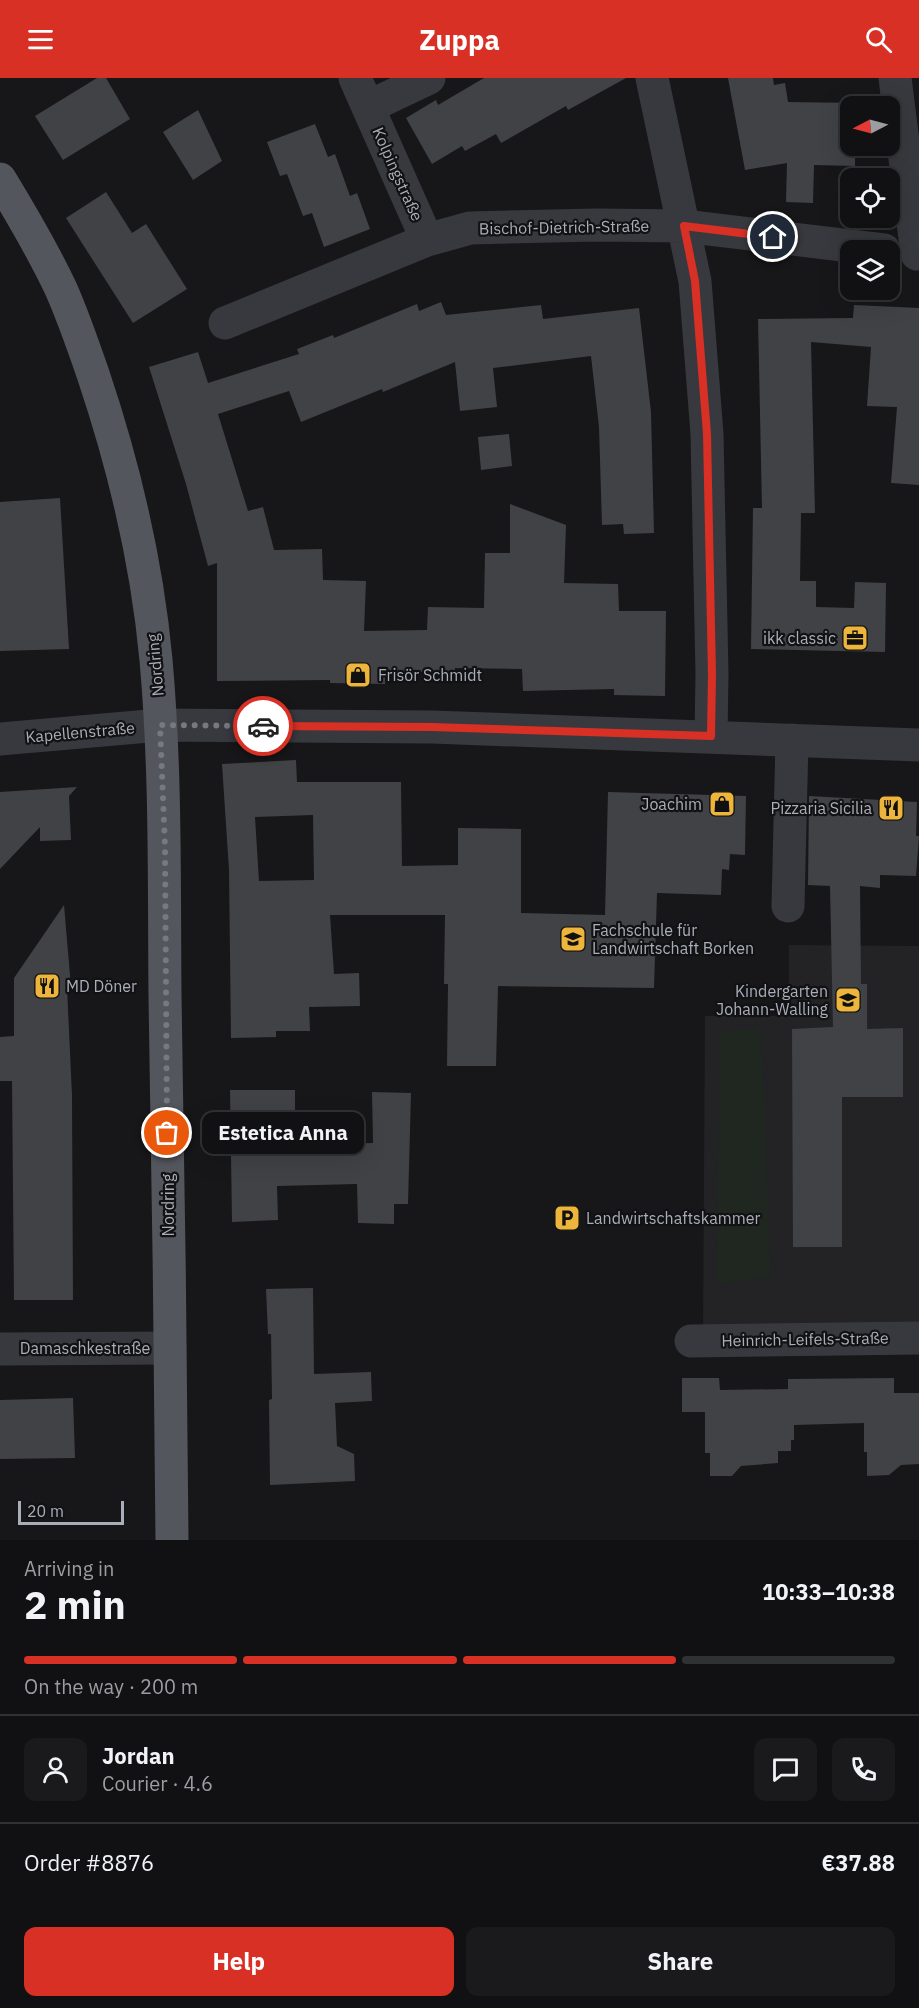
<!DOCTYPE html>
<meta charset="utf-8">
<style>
:root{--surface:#111113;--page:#1a1a1c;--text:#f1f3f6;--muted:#9c9da0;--line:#303133;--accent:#d93025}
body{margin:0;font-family:"IBM Plex Sans",sans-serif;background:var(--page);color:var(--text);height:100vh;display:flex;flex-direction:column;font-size:22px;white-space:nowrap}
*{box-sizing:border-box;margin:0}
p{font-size:20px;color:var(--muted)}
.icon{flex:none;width:33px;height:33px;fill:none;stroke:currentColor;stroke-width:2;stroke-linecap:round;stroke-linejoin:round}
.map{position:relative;height:1462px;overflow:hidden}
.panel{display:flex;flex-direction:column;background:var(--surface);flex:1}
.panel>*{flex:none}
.needle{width:39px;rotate:264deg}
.fabs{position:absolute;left:840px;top:18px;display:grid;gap:12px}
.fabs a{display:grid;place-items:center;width:60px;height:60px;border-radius:12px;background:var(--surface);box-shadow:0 6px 24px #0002,0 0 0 2px var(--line);font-size:30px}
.scale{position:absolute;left:18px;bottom:15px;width:106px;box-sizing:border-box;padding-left:6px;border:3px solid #aaaeb9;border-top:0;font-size:16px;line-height:21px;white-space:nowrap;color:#aaaeb9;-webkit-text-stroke:4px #121214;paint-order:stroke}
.pin{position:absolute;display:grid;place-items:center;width:51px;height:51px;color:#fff;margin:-26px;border:3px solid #fff;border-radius:50%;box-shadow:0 2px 6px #0007}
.courier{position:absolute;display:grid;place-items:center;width:60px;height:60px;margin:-30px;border:4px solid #d93025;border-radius:50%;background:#fff;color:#222;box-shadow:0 2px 8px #0007}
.bubble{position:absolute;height:42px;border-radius:12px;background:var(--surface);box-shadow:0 6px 24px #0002,0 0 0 2px var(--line);font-size:20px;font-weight:800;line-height:42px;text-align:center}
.overview em{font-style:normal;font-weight:800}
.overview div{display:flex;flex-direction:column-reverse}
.overview{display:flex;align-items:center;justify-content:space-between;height:102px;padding:0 24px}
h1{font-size:39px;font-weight:800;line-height:45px}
.bar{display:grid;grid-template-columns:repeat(4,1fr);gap:9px 6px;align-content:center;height:72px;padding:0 24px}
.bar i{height:8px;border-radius:4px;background:var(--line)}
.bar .selected{background:var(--accent)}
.bar p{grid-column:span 4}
.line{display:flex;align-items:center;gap:15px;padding:0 24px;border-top:2px solid var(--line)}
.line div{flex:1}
.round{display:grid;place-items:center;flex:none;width:63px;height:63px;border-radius:12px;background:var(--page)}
.primary-button{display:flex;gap:12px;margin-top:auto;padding:12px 24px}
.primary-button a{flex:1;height:69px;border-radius:12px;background:var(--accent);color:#fff;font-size:24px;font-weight:800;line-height:69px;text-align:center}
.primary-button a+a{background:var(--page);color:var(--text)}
header{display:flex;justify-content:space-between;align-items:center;height:78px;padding:0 24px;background:var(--accent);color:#fff;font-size:27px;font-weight:800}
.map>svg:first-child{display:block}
</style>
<header><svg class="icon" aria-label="menu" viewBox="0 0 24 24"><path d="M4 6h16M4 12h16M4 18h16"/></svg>Zuppa<svg class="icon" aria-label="search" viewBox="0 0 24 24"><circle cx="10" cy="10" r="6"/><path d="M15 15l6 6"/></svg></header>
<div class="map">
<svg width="919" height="1462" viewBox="0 0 919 1462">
<rect width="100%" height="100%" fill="#171719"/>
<path fill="#232326" d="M789,867L919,868V1250L703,1254L705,938H789Z"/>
<path fill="#1f2720" d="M761,950L771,1199L717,1206L719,953Z"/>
<path fill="#414246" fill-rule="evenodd" d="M97,0H106L130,41L63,82L35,38Z
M484,0H626L568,32L566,28L501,65L496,56L465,73L462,68L432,86L406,40L436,22L438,27Z
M728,0H773L774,7L785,5L788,24L856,25V28H850V68H855V88L814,87L813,125L786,124L787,85L745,92Z
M198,32L222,83L193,102L163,54Z
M315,46L328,79L335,76L350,118L357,115L370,151L324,169L312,135L303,138L287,96L280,98L267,64Z
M106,114L132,155L146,146L187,211L133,245L66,140Z
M441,224L446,237L541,227L543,241L639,230L651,334L654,455L624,456L623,446L602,447L599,349L591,278L493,290L497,329L460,333L455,284L383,314L382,311L301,344L289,313L218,336L248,433L263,429L274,472L322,471L323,502L366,503L364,553L427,552L428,529L484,530L485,475H510V426L566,447L564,505L618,506L619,533H666L665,618L614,617V611L523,613L522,591L455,590V594H385V606L330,605V602L217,603V485L208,488L186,406L149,289L198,274L208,305L299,276L297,271L333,257L334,260L417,226L419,233Z
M854,227L919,230V407L891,405L897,329L867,328L871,269L811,264L815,435H801L800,503H816V529L854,530L855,504L886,505L885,574L751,571L753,430H762L758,241L853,240Z
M509,356L512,388L481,392L478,359Z
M60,420L69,571L0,573V424Z
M296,682L297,704H401L402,788L458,787V750L521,751V835L605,837L608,714L746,718L745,777L730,776L729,792L722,791L721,817L657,815L654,910L498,908L496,988H447L448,906H444L445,837H330L334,896L359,895L360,928L309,929L310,953H276V959L231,960L229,792L222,686ZM313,737L314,802L259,803L255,739Z
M77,709L69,718L71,762L40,763V749L0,791V714Z
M809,718L917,724L916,758H919L916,798L880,797V810L860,808L861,906H867V951L903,950V1019H842V1169H793L792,951L833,949L830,808L808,807Z
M64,827L71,909L67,910L72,1017L73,1222H14L12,1003H0V959L14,958V900Z
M230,1012H295V1067L373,1065L372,1014L411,1015L408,1126H394V1146L358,1145L357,1106L277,1108L278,1142L232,1144Z
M313,1210L314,1296L371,1294L372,1323L335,1325L337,1368L354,1376L355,1403L270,1407L269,1322L272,1321L271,1256H268L266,1211Z
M682,1300H719L720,1312L788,1311V1301L894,1300V1315H919V1386L901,1387L889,1397L867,1398V1374H864V1345L794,1347V1362H791V1373H778V1385L741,1388L732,1398H710V1375H705V1334H682Z
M73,1320L75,1380L0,1381V1322Z"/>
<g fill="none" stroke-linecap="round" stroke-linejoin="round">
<path stroke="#38393e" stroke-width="33" d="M355,0L427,162
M652,0L695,203L707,356L712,596L711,658
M895,0L917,176
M368,29L429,0
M225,245L427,162L470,150L596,147L684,148L884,172
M0,661L160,647L432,649L919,667
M788,828L792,662
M691,1263L919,1260
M0,1271L170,1270"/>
<path stroke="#54565d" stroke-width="33" d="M0,101C22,137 43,173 61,211C73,238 83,267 93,296C124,388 147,484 156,582C166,693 164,805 165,917C169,1099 170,1280 172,1462"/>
</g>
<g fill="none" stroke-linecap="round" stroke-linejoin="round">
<path stroke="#777981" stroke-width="6" stroke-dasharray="0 10.8" d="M167,1055L165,769L160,647L263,648"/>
<path stroke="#d93025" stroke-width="8" d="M263,648L432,649L711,658L712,596L707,356L695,203L684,148L773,159"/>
</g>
<defs>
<g id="office-square" transform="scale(1.35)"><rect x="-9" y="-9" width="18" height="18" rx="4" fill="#edb53b" stroke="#121214"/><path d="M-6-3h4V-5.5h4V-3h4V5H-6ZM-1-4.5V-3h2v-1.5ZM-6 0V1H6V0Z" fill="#111"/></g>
<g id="shop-square" transform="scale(1.35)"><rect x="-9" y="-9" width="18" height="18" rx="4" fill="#edb53b" stroke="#121214"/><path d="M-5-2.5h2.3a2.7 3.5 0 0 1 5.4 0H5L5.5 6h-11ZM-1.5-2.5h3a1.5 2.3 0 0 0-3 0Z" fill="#111"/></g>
<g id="restaurant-square" transform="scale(1.35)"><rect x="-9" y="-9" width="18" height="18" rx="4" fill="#edb53b" stroke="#121214"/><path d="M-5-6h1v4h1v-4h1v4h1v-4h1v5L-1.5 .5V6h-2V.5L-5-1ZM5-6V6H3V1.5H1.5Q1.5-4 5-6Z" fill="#111"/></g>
<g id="university-square" transform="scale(1.35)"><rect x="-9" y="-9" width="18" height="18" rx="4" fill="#edb53b" stroke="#121214"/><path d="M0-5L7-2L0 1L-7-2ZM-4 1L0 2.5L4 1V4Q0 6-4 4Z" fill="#111"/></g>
<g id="school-square" transform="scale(1.35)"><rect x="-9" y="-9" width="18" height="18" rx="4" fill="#edb53b" stroke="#121214"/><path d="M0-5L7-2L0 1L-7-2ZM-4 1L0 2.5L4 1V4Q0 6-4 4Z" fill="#111"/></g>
<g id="parking-square" transform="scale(1.35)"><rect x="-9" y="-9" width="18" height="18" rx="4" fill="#edb53b" stroke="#121214"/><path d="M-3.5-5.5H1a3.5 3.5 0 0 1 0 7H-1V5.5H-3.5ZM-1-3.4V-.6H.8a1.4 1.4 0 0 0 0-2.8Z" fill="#111"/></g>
</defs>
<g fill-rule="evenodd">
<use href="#office-square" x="855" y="560"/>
<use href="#shop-square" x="358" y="597"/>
<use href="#shop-square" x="722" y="726"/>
<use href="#restaurant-square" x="891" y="730"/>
<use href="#university-square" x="573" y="861"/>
<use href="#restaurant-square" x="47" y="908"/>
<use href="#school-square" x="848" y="922"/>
<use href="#parking-square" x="567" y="1140"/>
</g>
<g text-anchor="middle" stroke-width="4.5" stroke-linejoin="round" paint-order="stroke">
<g font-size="16" fill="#aaaeb9" stroke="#121214">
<text transform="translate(398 96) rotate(66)" y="6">Kolpingstraße</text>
<text transform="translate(564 149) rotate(-1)" y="6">Bischof-Dietrich-Straße</text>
<text transform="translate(155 587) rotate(-95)" y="6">Nordring</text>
<text transform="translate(80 654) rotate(-5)" y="6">Kapellenstraße</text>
<text transform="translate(168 1127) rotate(-90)" y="6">Nordring</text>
<text transform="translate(805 1261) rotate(-1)" y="6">Heinrich-Leifels-Straße</text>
<text x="85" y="1276">Damaschkestraße</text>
</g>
<g font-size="16" fill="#aaaeb9" stroke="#121214" text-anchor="end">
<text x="836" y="566">ikk classic</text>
<text x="378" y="603" text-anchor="start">Frisör Schmidt</text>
<text x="702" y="732">Joachim</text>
<text x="872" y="736">Pizzaria Sicilia</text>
<text x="592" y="858" text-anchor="start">Fachschule für<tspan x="592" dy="18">Landwirtschaft Borken</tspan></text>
<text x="66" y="914" text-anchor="start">MD Döner</text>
<text x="828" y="919">Kindergarten<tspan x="828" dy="18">Johann-Walling</tspan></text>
<text x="586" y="1146" text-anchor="start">Landwirtschaftskammer</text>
</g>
</g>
</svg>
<div class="fabs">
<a><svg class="needle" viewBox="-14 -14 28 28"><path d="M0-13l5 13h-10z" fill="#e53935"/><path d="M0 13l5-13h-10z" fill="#9c9da0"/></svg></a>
<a><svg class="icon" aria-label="locate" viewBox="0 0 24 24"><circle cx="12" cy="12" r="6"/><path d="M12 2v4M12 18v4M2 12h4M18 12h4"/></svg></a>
<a><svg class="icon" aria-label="layers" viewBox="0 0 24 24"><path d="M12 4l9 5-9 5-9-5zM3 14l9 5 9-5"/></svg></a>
</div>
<div class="scale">20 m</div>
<div class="pin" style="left:167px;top:1055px;background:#ea580c"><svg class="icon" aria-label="bag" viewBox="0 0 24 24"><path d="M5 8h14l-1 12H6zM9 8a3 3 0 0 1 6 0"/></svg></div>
<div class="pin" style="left:773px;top:159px;background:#1f2937"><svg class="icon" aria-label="home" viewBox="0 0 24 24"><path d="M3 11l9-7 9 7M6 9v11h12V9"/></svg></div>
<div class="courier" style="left:263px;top:648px"><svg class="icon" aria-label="car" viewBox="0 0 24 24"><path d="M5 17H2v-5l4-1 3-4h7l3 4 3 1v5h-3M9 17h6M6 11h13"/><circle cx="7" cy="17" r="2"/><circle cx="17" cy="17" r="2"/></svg></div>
<div class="bubble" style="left:202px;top:1034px;width:162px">Estetica Anna</div>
</div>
<section class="panel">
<div class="overview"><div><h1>2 min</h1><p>Arriving in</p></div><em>10:33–10:38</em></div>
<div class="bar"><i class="selected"></i><i class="selected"></i><i class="selected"></i><i></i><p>On the way · 200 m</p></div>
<div class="line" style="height:108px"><a class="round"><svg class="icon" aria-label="person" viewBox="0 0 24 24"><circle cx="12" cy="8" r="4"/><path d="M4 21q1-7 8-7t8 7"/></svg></a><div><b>Jordan</b><p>Courier · 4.6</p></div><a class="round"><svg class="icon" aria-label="chat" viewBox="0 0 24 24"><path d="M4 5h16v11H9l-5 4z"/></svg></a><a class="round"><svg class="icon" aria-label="phone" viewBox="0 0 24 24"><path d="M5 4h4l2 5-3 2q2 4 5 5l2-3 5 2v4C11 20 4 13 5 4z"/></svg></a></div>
<div class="line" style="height:78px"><div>Order #8876</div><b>€37.88</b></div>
<div class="primary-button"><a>Help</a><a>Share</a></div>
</section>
